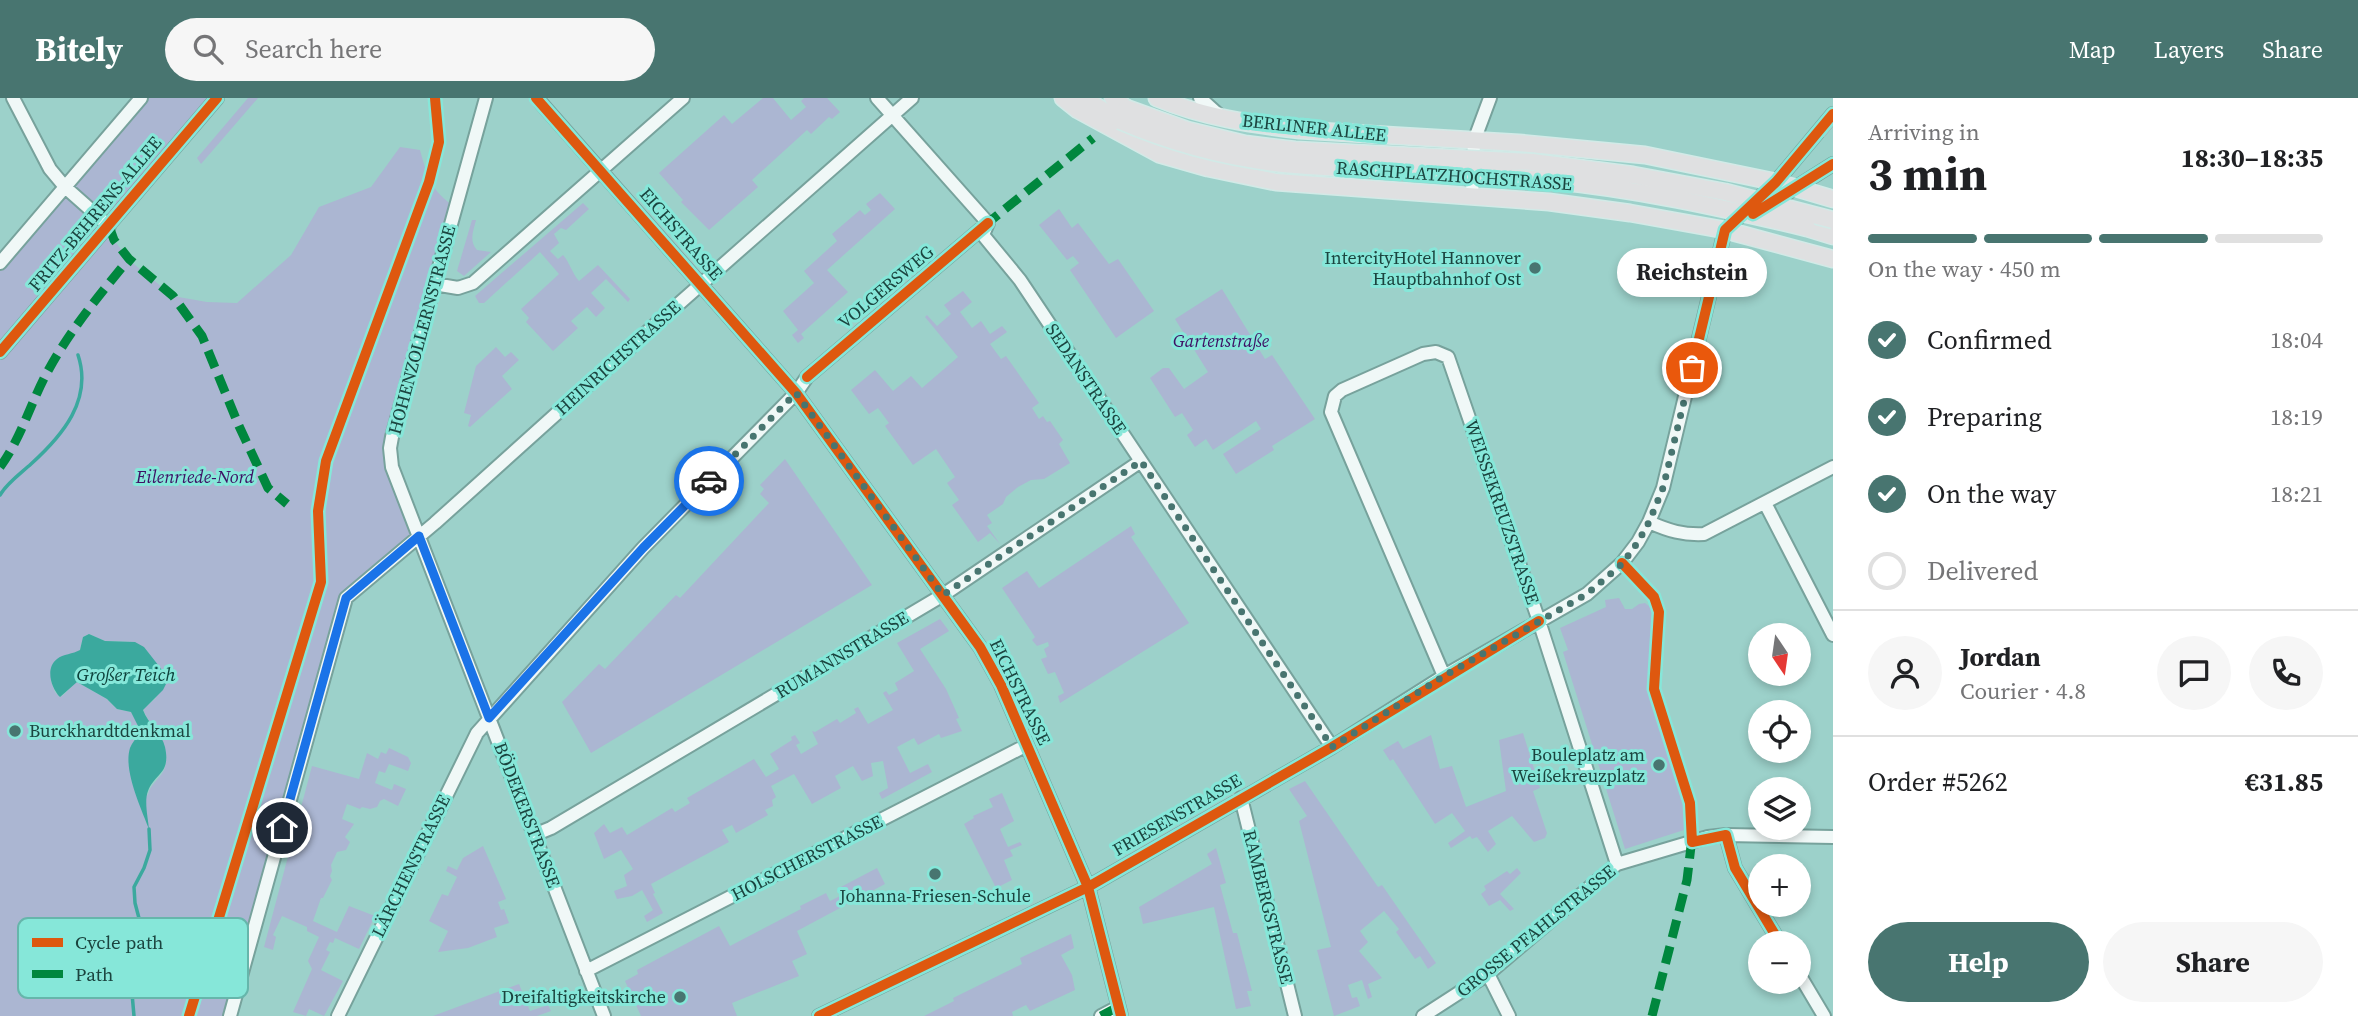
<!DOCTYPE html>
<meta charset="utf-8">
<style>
:root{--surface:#fff;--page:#f6f6f6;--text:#202124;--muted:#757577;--line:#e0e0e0;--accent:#487570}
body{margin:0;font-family:"Source Serif 4",serif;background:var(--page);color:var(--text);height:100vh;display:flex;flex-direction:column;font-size:26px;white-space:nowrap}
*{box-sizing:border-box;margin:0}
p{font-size:23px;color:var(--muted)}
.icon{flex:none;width:38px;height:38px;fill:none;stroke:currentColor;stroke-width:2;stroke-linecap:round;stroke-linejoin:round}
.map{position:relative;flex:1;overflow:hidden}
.drawer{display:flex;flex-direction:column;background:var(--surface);width:525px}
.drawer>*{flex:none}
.needle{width:46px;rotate:167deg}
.buttons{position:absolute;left:1748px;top:525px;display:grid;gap:14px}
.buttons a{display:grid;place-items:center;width:63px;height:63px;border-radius:50%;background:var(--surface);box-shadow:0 4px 10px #0003;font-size:35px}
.pin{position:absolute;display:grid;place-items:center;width:60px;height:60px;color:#fff;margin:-30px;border:4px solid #fff;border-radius:50%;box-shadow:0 2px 7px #0007}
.courier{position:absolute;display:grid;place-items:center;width:70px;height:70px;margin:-35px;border:5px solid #1a73e8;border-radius:50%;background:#fff;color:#222;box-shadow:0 2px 9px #0007}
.bubble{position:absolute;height:49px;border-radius:24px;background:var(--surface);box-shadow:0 4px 10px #0003;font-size:23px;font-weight:700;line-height:49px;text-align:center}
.headline em{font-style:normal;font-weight:700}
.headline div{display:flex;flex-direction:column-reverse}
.headline{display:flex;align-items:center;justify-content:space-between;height:119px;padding:0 35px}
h1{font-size:46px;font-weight:700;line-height:52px}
.bar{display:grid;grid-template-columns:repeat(4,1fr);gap:10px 7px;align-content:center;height:84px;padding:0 35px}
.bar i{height:9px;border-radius:5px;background:var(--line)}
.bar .current{background:var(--accent)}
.bar p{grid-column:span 4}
.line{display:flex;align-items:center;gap:18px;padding:0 35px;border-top:2px solid var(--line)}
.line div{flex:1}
.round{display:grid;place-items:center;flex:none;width:74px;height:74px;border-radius:37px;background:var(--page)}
ol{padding:0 35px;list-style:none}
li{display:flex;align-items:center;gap:21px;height:77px}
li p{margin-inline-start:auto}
li .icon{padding:7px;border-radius:50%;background:var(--accent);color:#fff;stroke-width:4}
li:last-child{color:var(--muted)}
li i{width:38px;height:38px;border:4px solid var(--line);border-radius:50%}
.button{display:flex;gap:14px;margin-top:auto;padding:14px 35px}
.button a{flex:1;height:80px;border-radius:42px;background:var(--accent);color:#fff;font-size:28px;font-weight:700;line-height:80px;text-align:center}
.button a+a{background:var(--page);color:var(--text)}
header{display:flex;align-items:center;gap:42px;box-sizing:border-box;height:98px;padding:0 35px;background:var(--accent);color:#fff}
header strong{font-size:33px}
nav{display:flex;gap:38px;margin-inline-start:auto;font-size:24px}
.search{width:490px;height:63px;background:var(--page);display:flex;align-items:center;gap:18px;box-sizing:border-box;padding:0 24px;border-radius:38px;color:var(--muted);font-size:26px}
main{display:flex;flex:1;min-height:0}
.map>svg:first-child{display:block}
</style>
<header>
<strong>Bitely</strong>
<div class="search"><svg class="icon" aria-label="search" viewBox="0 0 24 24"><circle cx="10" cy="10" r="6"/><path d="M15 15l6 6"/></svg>Search here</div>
<nav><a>Map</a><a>Layers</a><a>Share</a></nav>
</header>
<main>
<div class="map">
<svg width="1833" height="918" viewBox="0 0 1833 918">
<rect width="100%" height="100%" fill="#9cd1ca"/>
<path fill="#abb6d2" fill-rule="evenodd" d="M141,0H217L109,128L114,142L129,162L173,198L207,204L237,205L291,157L319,109L371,89L400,49L420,52C428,81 431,92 456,110L390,350L419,438L346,500L230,918H0V165ZM89,536L105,543L135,544L156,600L143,611C150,631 172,645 165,669C162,680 149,686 148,698L131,649C139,636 141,627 131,614L117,611L107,601L77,584C69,588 68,595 60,599L55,594L51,583L80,552L83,539Z
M248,0H258L201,66L197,60Z
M763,0H773L791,22L806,9L801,3L804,0H827L840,14L832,21L829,19L811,36L807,32L752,82L758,89L709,132L681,104L683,102L659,75L724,17L732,26Z
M880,95L895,111L827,172L848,194L801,236L804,240L798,245L792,237L798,232L783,213L814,185L804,173L837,143L832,136L860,112L865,117L871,112L866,106Z
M583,105L589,111L566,132L561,130L554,136L559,145L550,153L558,161L563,157C570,165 572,175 579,183L598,167L630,201L628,204L606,181L591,195L605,210L596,219L587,209L571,223L578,230L553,253L526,224L529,220L521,211L559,176L540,154L484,205H479L475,198Z
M1059,111L1072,130L1078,125L1109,166L1118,161L1154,213L1116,240L1070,172L1079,165L1073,158L1067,162L1039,127Z
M472,122H476C473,134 469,143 477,152L491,154L464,178L457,173Z
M1222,191L1265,261L1272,257L1315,321L1272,348L1274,352L1236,376L1223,356L1261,331L1256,323L1213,352L1206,341L1195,349L1187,337L1193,332L1182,315L1175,319L1150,280L1163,270H1169L1184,291L1208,274L1175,221Z
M963,193L972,204L960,214L972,230L981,223L990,236L1002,228L1007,234L990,246L1001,261L1006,258L1039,305L1032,310L1039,321L1043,318L1047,324L1050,323L1063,342L1059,346L1070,365L1044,381L1031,382L1018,389L1006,399L1003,406L987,417L992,425L987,428L1000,446L990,435L978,444L952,407L959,402L947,385L955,379L936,351L913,367L885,328L889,325L878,310L869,316L851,292L875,272L893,293L911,278L922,290L958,259L925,219L927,217L937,228L951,216L944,207Z
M496,249L505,259L511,254L519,262L502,278L512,291L470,329L468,328L471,317L464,315L476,268Z
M785,361L872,487L591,655L562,604L599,566L605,571L676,497L680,500L769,405L760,396L764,391L760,387Z
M1131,428L1135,436L1131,439L1189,525L1060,605L1058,598L1064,595L1055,574L1048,576L1041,561L1047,559L1044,551L1049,548L1048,544L1037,548L1032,542L1035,539L1002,490L1027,473L1039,490Z
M1619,500L1625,511H1632L1639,506L1645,505L1650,509L1654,515L1649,589L1684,705V732L1625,751L1563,554L1568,552L1560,530L1606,509L1605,502Z
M940,521L949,533L920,551L946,591L959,620L956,621L962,633L941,640L939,636L918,647L914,640L897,649L910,675L928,666L932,674L882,701L879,695L888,690L883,663L871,665L873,678L862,683L853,668L835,678L841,690L812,706L794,676L771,688L776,699L772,702L773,708L765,712L768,717L736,735L732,727L722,732L729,744L651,786L655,795L653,796L663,815L647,824L644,818L653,812L642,792L632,798L617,801L614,793L627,788L624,777L633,771L621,752L604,761L594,735L604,726L610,735L622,729L627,737L672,710L675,714L690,705L687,700L754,661L766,679L779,671L770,656L792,642L791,639L795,637L800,645L796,647L801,656L818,646L812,633L815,634L837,621L840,625L856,615L854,611L858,609L868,626L893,612L883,595L886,593L889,597L898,592L895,585L914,573L897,545Z
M1523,635L1540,690L1533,693L1547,735L1545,740L1534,744L1512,718L1488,733L1496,746L1488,754L1477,739L1472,741L1470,738L1451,750L1448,745L1465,733L1452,715L1435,726L1393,661L1390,663L1383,652L1398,643L1403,651L1431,637L1440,671L1452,668L1466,709L1506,693L1499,642Z
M389,650L408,659L411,665L408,673L389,666L385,675L379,673L375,685L392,692L394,686L406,691L398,708L384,701L380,703L377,709L370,711L362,709L360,711L347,706L342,721L354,726L345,739L350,744L346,752L337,754L331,767L332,773L330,778L332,782L323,800H321L313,823L337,834L349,808L375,818L359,851L335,840L333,845L330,844L326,852L330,854L321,872L343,883L324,918L309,911L306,918L293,914L312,871L308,863L319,839L307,833V829L282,818L273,837L276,839L273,852L264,849L312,668L359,681L367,655L378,661L381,654L386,656Z
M1305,683L1378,789L1382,787L1436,865L1428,871L1420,858L1415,861L1396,834L1399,831L1384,813L1360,833L1368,844L1359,853L1382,880L1368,886L1372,899L1368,901L1362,882L1348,887L1352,900L1357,899L1360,908L1334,918L1317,852L1331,849L1299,723L1307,718L1289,691Z
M1002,695L1014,723L1000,731L1008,749L1020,744L1022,747L1010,752L1013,758L1004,762L1012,782L996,790L964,726L974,720L973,718L993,709L989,701Z
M483,748L506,801L498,804L501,812L504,811L509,825L494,830L497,839L468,850L438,854L448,833L429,823L442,796L448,798L457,779L446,773L448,768L457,772L463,760Z
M1216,750L1226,785L1220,787L1233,835H1237L1252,893H1247L1251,908L1236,911L1214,809L1143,826L1139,809L1212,766L1207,756Z
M877,770L885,786L797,833L807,856L792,863L799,878L732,905L737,918H641L625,883L638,876L637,872L719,828L730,848L801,811L800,808L826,795L830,803L840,798L837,791Z
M1517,770L1521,775L1500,796L1514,811L1510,813L1500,802L1489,808L1481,796L1486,792L1484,788L1507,773L1510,776Z
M1071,836L1074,850L1061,857L1072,877L1075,892L1030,913L1026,907L1012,914L1013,918H924L954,903L953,900L1022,866L1020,860Z
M519,886L530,913L548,907L551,913L537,918H433Z"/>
<path fill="#3ba99e" d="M89,536L105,543L135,544L144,549L166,577L167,584L163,592L143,612C148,626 162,635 165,649C171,676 155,675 148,693C144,703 148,720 149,731C141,710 123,672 130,650C132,645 136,640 139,636V630L131,614L117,611L107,601L77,584L60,599C51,590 45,570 57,561C63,556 73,556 80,552L83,539Z"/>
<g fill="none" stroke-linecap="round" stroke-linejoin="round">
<path stroke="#3ba99e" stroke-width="3.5" d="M0,397C7,385 20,376 31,366C62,338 93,302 78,257
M134,918L130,873L145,843L135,805L134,789L144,770L150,752L149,731"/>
<g stroke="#77a29c" stroke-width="16">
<path id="minor" d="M13,0L50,71L65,89L109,128
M486,0L392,339L390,350L392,369L604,918
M877,0L988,125
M1200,0L1220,18
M541,5L796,295L980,549L1001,587L1088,789L1121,918
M1472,98L1474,43L1490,0
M1768,107L1833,66
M988,125L983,137L1020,182L1332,649
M0,165L141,0
M434,186L458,190L473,185L683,0
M0,254L217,0
M1765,405L1833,537
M1649,424C1669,433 1683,437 1704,436L1833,369
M1444,578L1331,314L1335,298L1342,292L1423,256L1436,254L1448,259L1539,523L1617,766
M1241,700L1295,918
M534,737L551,730L943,497L1141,363
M1726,737L1735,770L1780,845
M586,873L1027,647
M1488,876L1509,918
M1799,876L1824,918
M230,918L346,500L435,425L665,218L912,0
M338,918L477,635L643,450L796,295L807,279L988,125
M819,918L1088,789L1332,649L1444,578L1587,496L1622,465L1638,444L1649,424L1663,390L1725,132L1776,84L1833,16
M1101,918L1118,909
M1423,918L1488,876L1617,766L1708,739L1726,737L1833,739"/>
</g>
<g stroke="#d2eae7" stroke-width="19">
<path id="major" d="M1063,0L1078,12L1159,56L1208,70L1276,84L1549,104L1630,115L1725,132L1833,161
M1083,0L1120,23
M1113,0L1126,10
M1157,0C1203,19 1251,26 1300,32L1519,45L1645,57L1776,84L1833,101
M1807,130L1833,138"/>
</g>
<use href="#minor" stroke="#f0f8f7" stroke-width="12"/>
<use href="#major" stroke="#dfe0e1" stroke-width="16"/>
<path stroke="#afbdbb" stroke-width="2" d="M1824,38L1833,27"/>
<g stroke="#d2eae7" stroke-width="19" stroke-linecap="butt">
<path id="major-bridge" d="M1126,10L1187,32L1245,46L1295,52L1532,64L1633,77L1725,94L1833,122
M1120,23C1176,47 1234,62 1295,67C1339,71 1384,70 1428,73C1467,75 1506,79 1545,82C1633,90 1720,109 1807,130"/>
</g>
<use href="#major-bridge" stroke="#dfe0e1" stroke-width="16"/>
<path stroke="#00873e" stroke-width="9" stroke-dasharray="18 9" stroke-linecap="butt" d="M109,128L114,142L129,161L173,198L202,238L239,328L268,390L287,406
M984,128L1093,40
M0,369C22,339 31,303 49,271C71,231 100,196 129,161
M1101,918L1118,909
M1652,918L1687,782L1692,740"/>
<g stroke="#86e7d9" stroke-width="15">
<path id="cycleway" d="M536,0L796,295L980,549L1001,587L1088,789L1121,918
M1753,116L1833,66
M0,254L217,0
M1692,270L1725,132L1776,84L1833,16
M807,279L988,125
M1622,465L1654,499L1659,514L1654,591L1690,705L1692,744L1726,737L1735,770L1780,845
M189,918L321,484L318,413L326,363L429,84L439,44L435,0
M819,918L1088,789L1332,649L1539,523"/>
</g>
<use href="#cycleway" stroke="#de580f" stroke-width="10"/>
</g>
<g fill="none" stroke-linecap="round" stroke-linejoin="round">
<path stroke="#487570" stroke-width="7" stroke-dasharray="0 12.6" d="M709,383L796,295L943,497L1141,363L1332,649L1444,578L1587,496L1622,466L1638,444L1649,424L1663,390L1692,270"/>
<path stroke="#1a73e8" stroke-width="9" d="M282,730L346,500L419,438L489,620L643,450L709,383"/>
</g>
<g fill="#487570" stroke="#86e7d9" stroke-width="2.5">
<circle cx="1535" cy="170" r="7"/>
<circle cx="15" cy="633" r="7"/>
<circle cx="1659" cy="667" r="7"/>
<circle cx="935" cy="776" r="7"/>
<circle cx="680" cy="899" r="7"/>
</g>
<g text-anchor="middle" stroke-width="6" stroke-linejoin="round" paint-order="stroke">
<g font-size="18" fill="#1b443f" stroke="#86e7d9">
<text transform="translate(1314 30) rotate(6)" y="6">BERLINER ALLEE</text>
<text transform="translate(1454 78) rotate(4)" y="6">RASCHPLATZHOCHSTRASSE</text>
<text transform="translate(95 116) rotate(-50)" y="6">FRITZ-BEHRENS-ALLEE</text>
<text transform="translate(681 136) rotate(49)" y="6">EICHSTRASSE</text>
<text transform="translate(886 189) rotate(-40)" y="6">VOLGERSWEG</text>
<text transform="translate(422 232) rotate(-75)" y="6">HOHENZOLLERNSTRASSE</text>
<text transform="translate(618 260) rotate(-42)" y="6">HEINRICHSTRASSE</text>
<text transform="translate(1086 281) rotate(56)" y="6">SEDANSTRASSE</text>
<text transform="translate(1502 414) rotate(71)" y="6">WEISSEKREUZSTRASSE</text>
<text transform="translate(842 557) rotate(-31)" y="6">RUMANNSTRASSE</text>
<text transform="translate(1020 594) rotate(64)" y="6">EICHSTRASSE</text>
<text transform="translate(527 717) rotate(69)" y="6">BÖDEKERSTRASSE</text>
<text transform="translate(1177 717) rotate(-30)" y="6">FRIESENSTRASSE</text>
<text transform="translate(807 760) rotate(-27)" y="6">HOLSCHERSTRASSE</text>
<text transform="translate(411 768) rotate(-64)" y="6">LÄRCHENSTRASSE</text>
<text transform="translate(1268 809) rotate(76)" y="6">RAMBERGSTRASSE</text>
<text transform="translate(1536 833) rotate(-39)" y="6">GROSSE PFAHLSTRASSE</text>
</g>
<g font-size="18" fill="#1b443f" stroke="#86e7d9" text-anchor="end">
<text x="1521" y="166">IntercityHotel Hannover<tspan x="1521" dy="21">Hauptbahnhof Ost</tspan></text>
<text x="29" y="639" text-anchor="start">Burckhardtdenkmal</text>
<text x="1645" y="663">Bouleplatz am<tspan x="1645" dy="21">Weißekreuzplatz</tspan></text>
<text x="935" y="804" text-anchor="middle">Johanna-Friesen-Schule</text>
<text x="666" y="905">Dreifaltigkeitskirche</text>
</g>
<g font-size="18" font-style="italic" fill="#3e1064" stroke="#86e7d9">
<text x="1221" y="249">Gartenstraße</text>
<text x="195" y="385">Eilenriede-Nord</text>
</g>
<g font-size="19" font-style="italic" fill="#0d413b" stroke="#86e7d9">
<text x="126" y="583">Großer Teich</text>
</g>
</g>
<rect x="18" y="820" width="230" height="80" rx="10" fill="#86e7d9" stroke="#66b6ab" stroke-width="2"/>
<rect x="32" y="840" width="31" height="9" fill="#de580f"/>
<rect x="32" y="872" width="31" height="8" fill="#00873e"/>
<g font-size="19" fill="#1b443f">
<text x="75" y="851">Cycle path</text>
<text x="75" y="883">Path</text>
</g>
</svg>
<div class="buttons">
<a><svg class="needle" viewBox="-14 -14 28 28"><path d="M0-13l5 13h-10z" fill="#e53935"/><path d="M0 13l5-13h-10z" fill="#757577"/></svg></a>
<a><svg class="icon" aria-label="locate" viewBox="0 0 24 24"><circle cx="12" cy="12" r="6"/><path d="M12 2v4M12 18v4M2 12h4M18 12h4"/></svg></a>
<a><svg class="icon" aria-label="layers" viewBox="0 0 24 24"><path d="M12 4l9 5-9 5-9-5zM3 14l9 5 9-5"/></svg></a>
<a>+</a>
<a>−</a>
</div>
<div class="pin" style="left:1692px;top:270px;background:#ea580c"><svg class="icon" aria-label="bag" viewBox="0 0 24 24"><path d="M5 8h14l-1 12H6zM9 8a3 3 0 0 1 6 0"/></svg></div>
<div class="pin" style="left:282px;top:730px;background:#1f2937"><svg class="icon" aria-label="home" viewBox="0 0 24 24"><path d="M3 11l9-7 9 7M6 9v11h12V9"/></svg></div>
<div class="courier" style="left:709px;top:383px"><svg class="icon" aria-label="car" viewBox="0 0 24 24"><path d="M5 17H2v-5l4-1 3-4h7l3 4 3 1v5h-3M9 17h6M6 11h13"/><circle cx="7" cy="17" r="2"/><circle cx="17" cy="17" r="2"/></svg></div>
<div class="bubble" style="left:1617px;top:150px;width:150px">Reichstein</div>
</div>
<section class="drawer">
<div class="headline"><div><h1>3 min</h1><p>Arriving in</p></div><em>18:30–18:35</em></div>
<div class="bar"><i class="current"></i><i class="current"></i><i class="current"></i><i></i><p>On the way · 450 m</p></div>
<ol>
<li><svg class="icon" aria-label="check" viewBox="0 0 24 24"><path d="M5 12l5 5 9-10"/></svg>Confirmed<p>18:04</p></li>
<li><svg class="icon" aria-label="check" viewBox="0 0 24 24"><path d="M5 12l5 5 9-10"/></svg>Preparing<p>18:19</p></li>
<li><svg class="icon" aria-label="check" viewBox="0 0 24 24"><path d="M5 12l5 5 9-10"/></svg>On the way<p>18:21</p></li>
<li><i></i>Delivered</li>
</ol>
<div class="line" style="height:126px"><a class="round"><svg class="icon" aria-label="person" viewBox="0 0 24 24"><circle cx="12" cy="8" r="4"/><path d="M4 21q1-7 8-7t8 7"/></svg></a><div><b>Jordan</b><p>Courier · 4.8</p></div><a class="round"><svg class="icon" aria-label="chat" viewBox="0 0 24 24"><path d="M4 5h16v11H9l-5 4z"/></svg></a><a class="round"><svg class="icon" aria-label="phone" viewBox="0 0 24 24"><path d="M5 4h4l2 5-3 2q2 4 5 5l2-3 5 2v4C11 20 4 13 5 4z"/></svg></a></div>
<div class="line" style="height:91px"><div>Order #5262</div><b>€31.85</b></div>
<div class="button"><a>Help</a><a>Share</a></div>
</section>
</main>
